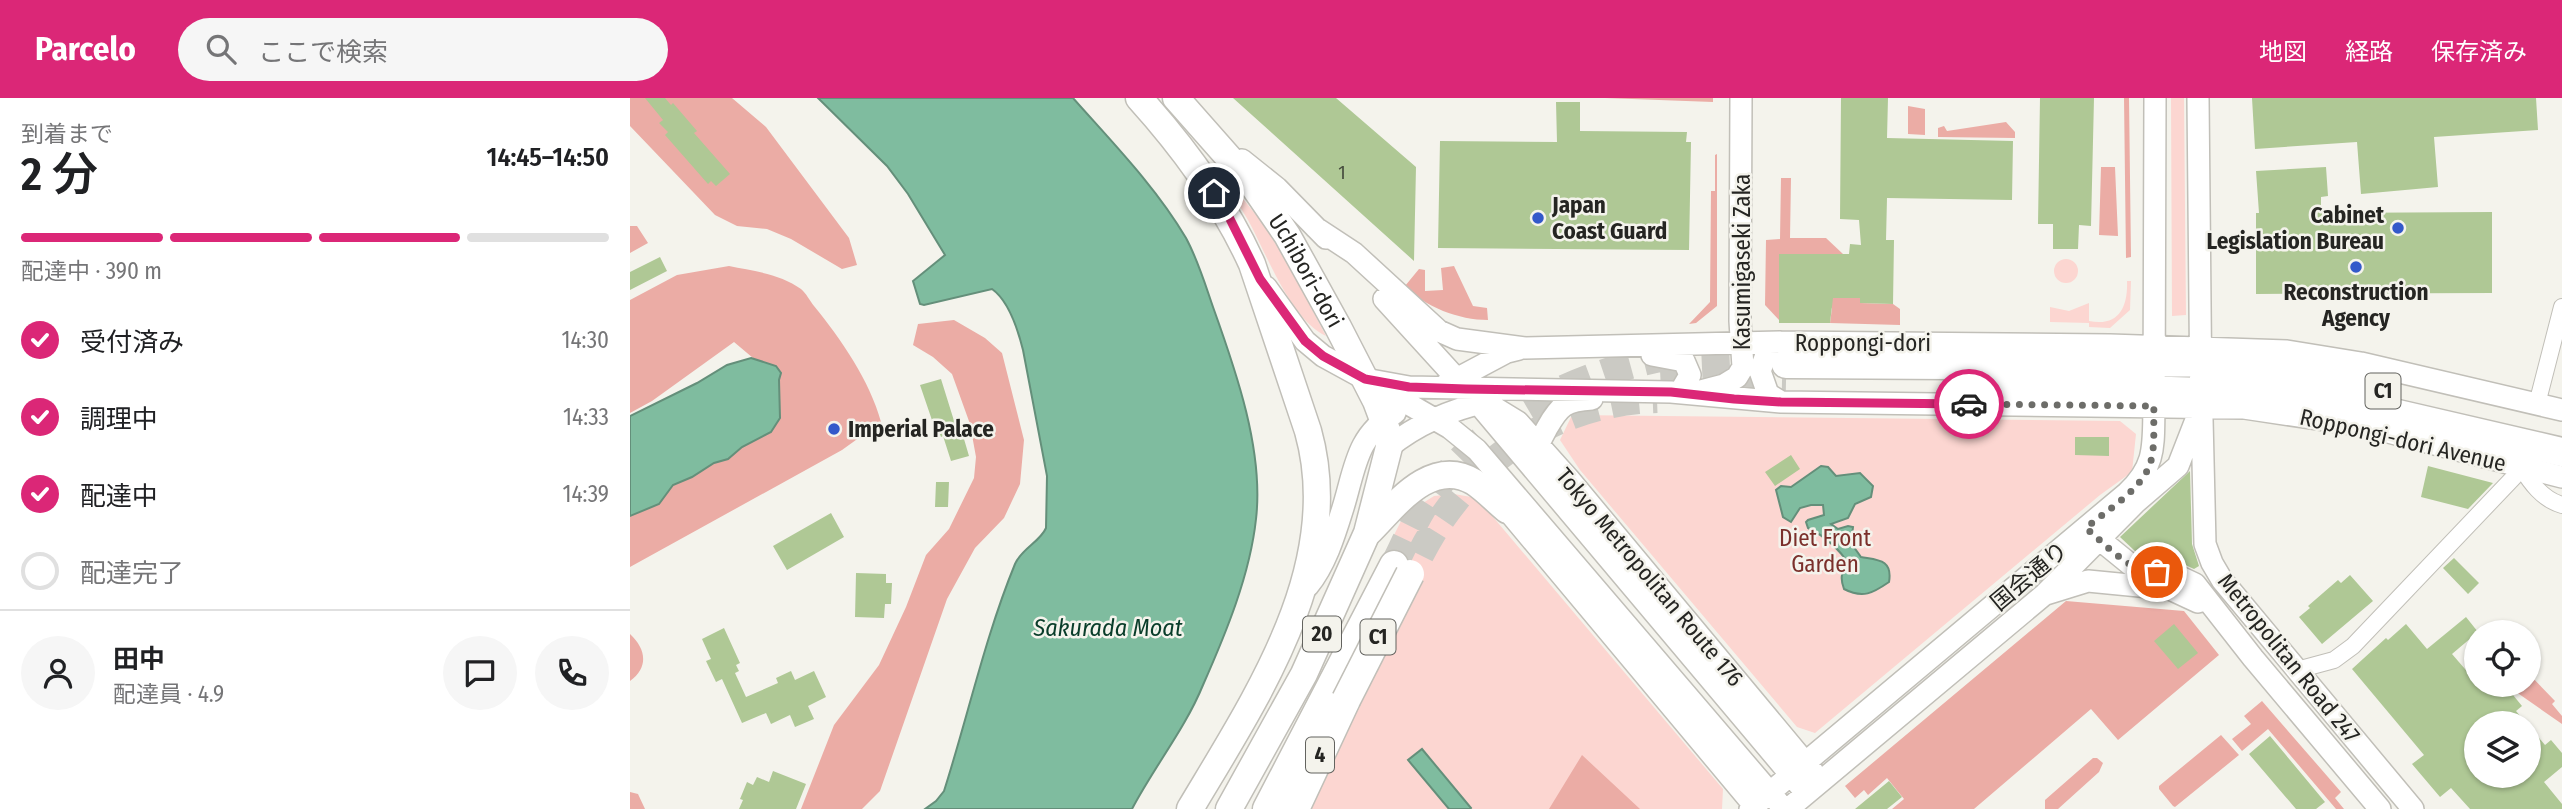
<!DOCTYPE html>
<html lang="ja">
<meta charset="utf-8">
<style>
:root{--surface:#fff;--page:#f6f6f6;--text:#202124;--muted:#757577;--line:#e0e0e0;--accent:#db2777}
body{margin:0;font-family:"Fira Sans Condensed","Noto Sans JP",sans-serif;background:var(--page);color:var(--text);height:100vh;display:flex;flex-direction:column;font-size:26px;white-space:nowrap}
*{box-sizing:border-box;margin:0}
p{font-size:23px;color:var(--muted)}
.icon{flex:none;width:38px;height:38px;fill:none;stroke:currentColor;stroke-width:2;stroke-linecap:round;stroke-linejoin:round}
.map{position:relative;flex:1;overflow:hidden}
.sheet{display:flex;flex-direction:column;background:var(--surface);width:630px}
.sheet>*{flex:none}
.tools{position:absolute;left:1834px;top:522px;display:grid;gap:14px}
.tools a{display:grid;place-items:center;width:77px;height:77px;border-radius:50%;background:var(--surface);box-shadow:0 2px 5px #0004;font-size:35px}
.pin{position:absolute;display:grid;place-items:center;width:60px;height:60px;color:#fff;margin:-30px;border:4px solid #fff;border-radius:50%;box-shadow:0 2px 7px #0007}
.courier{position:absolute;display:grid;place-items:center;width:70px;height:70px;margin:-35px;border:5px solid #db2777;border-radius:50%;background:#fff;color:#222;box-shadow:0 2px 9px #0007}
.overview em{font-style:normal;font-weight:600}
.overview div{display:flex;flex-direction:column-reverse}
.overview{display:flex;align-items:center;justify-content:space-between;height:119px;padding:0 21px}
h1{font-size:46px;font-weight:600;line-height:52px}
.bar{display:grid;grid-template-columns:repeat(4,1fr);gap:10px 7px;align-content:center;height:84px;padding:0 21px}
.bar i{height:9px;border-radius:5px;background:var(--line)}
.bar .active{background:var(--accent)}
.bar p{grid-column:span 4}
.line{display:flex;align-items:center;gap:18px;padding:0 21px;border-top:2px solid var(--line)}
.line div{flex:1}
.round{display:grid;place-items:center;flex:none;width:74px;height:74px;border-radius:37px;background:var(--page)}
ol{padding:0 21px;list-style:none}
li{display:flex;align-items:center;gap:21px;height:77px}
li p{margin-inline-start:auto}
li .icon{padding:7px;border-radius:50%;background:var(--accent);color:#fff;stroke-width:4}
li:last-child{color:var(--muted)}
li i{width:38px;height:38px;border:4px solid var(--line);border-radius:50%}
header{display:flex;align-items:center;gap:42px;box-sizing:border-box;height:98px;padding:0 35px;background:var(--accent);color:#fff}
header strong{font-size:33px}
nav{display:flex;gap:38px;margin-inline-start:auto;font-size:24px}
.search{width:490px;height:63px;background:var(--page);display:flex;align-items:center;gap:18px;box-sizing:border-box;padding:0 24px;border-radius:38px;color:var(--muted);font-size:26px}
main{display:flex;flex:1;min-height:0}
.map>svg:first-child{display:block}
</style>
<header>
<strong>Parcelo</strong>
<div class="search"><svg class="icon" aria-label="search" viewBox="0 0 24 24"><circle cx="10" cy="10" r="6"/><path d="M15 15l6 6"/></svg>ここで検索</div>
<nav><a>地図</a><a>経路</a><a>保存済み</a></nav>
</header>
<main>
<section class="sheet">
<div class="overview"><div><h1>2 分</h1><p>到着まで</p></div><em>14:45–14:50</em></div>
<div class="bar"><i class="active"></i><i class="active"></i><i class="active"></i><i></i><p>配達中 · 390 m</p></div>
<ol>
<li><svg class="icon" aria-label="check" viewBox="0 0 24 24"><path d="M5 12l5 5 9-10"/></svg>受付済み<p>14:30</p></li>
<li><svg class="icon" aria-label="check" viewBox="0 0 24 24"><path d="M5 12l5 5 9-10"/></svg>調理中<p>14:33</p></li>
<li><svg class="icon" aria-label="check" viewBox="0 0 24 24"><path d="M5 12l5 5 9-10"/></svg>配達中<p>14:39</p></li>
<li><i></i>配達完了</li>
</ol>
<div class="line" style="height:126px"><a class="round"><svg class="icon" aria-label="person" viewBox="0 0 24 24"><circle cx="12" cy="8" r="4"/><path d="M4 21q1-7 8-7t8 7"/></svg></a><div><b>田中</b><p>配達員 · 4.9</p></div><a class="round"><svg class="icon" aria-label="chat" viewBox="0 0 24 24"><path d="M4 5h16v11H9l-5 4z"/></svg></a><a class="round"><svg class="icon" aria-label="phone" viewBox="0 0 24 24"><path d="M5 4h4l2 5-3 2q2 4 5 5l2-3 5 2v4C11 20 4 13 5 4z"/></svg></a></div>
</section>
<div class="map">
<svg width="1932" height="711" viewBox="0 0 1932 711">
<rect width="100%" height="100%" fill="#f4f3ec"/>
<path fill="#fcd6d1" d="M1541,0H1554L1556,217L1542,218Z
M584,65L631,123L656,162L696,238C660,222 636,154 618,122C607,103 595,85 582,67Z
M1424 173a12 12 0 1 1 24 0a12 12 0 1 1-24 0Z
M1497,183H1501L1500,212L1480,230L1459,229V225L1420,224V209L1439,213L1459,205V223C1489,229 1498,209 1497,183Z
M942,317L1490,323L1506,336L1502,374L1470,397L1185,635L1167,629L950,372L930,342Z
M824,396L847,400L1093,691L1092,711H675L752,461L774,417L804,398Z"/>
<path fill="#ebaca5" d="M0,0H102L136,29L219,140L227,167L212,171L161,141L137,131L107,128L85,117L0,28Z
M975,0H1083V4Z
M1494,0H1499L1501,159L1496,160Z
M1278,8L1295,11V37L1278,36Z
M1376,24L1385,34V40L1308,39V30L1314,28L1317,33Z
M1087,56V208L1066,225L1059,226L1080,204L1081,93H1085V57Z
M1471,69H1485L1488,138L1469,137Z
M1151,80H1161L1160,140H1196L1213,156H1150L1149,187H1213L1230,200V205L1263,206L1270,211V227L1200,225L1202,210L1149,222L1135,207L1136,142L1150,141Z
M0,128H7L18,145L0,155Z
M99,168C123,173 151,176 171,191C176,195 180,203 184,208C211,241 240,283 251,324L212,352L0,469V397L135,270L104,244L22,303L0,315V202L47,177Z
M824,168L843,208L857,210L858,222C829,222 795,209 775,188L789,171L795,172V193L813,192L811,170Z
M324,222L355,240L372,255L394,342L390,386L374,420L345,450L317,501L250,693L232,711H171L204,627L249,567L276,509L296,457L319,431L344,380L346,359L340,326L322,276L303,259L283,247L288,226Z
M1436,503L1554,513L1589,557L1488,642L1461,611L1344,711H1262L1274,701L1257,680L1238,697L1234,692L1225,700L1215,688Z
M0,536C16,551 19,569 0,583Z
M1899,576L1925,603L1922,606L1932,618V626L1879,589L1882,586H1899Z
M1632,603L1711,694L1705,700L1714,711H1706L1638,631L1612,653L1602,641L1621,626L1614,618Z
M1591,637L1609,657L1545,709L1543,708L1529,691V688Z
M952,657L1010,711H919Z
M1463,660H1467L1473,665L1469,674L1428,711H1415V702Z
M0,694L8,696L15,711H0Z"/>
<path fill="#7fbc9f" stroke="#648f7a" stroke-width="2" d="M188,0H443C482,44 526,89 556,140C568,162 575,186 583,209C606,273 634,353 626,421C620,477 596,535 573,587C555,631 524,669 502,711H295L306,703L314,693C338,618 355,539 385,466C392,450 410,444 416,430L417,378L393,252C388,232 379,203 362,191L294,207L290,206L283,183L315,157L278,96L257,68Z
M121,260L146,268L151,275L149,282L150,320L141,334L112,349L98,361L84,365L62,379L43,387L29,406L0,418V318L67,285L97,267Z
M1191,368L1198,369L1206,378L1230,375L1243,388L1241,399L1225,406L1218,420L1201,426L1208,431L1218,428L1223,429L1221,445L1231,459C1247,462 1263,461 1259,484C1243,495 1233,501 1214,491C1210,480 1211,475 1218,466C1211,452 1193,437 1178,430L1176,424L1178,422L1194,417L1193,407H1181L1170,410L1161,424L1153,419L1146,392L1151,388L1161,389Z
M792,651L841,710L840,711H819L778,662Z"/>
<path fill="#afc895" d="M15,0H35L41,7L43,5L67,33L64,35L100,76L86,88L81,83L78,86L35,37L38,34L29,25L33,22Z
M603,0H706L786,69L784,163Z
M1211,0H1258L1257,40L1383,43L1382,102L1257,100L1256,142H1264L1263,206L1230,205V200H1203L1200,225H1149V156H1219L1220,146L1231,147L1229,122L1210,121Z
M1410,0H1464L1461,128L1449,127L1448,151H1423V126H1408Z
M1622,0H1906L1908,32L1804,39L1808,89L1731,96L1727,44L1625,51Z
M926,4H950V33L1057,34L1056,44H1061L1059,152L808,150L810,43L927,44Z
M1696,69L1698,98L1691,99V115L1862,114V195L1626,196V115H1629L1626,73Z
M30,159L37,173L0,192V174Z
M311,281L330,342L334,341L339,358L321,363L313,338L311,339L308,331H305L290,287Z
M1445,339H1479V358L1445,357Z
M1161,357L1170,371L1145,388L1135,374Z
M1798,368L1863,385L1838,411L1791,399Z
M1560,373L1562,446L1569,468L1564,471L1549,464L1507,455L1490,439Z
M306,384H319L318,409H305Z
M201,415L214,439L157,472L143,448Z
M1824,460L1849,485L1838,496L1813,470Z
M226,475L256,476V485H262L261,506H255L254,520L225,519Z
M1720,477L1743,503L1692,546L1669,519L1680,510L1678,508L1708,482L1711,485Z
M1836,519L1848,534L1822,556L1841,578L1846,573V586H1874L1892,608L1886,613L1896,625H1846V677H1899V628L1915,647L1921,642L1932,655V669L1914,684L1932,706V711H1840L1821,690L1810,699L1782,666L1794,657L1722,571L1756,540L1758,542L1776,526L1797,551Z
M1544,526L1568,555L1548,571L1524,543Z
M94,530L110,565L106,567L109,573L105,575L116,599L148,585L146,580L161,573L165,582L184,573L196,599L178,608L184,621L165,629L160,617L141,626L136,615L112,625L92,581L86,584L76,563L81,561L72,541Z
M1640,638L1695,704L1686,711H1666L1619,656Z
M143,673L176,686L166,711H109L113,702L110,701L117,684L123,687L127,679L139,684Z
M1259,683L1272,699L1257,711H1225Z"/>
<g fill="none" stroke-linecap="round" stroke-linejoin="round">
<path stroke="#cbcac4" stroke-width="28" stroke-dasharray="28 14" stroke-linecap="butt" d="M1030,271L1140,266
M1110,283L1156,284
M790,457C837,365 922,304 1027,301
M764,467C776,443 786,418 802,396C859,315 955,272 1051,256"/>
<g stroke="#c1bfb8" stroke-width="18">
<path id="minor" d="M1907,306L1932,209
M1667,572L1704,562L1723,548L1884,379L1890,368C1901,385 1912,401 1932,407"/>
</g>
<g stroke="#c1bfb8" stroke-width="24">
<path id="secondary" d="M612,62L647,90L696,140
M686,130L724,155L809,233L827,241L895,250L1150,244L1480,247L1657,253L1731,265L1932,312
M636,189L675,243L693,258L735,281L779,289L1041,294L1151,304L1614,310L1735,328L1932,379
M754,201L836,291L1176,695
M1150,244L1136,257L1130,273L1138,296L1151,304
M1022,257L1054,263L1060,277L1050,294
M1510,268H1571
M815,287L877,254L889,251
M749,289L820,330L847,352L1148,704
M1525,289L1586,291
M1071,293L1094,287L1107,279L1113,269L1110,223L1111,0
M852,302L888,324L939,381L1183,674
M1572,321L1575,446L1582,465L1592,482L1783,711
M759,349C787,326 824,311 859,303
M905,356C908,346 912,339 917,330C930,307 935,303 962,301
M868,401L1127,711
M1458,432L1501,467L1546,477L1565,486L1623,560L1750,711
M678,488C695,467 704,439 712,413C725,373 725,338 765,315
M1416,496L1458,483L1540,491L1568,504
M1120,711L1497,395C1527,367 1523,346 1524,308L1525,0
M1158,711L1415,496L1505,405L1548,368L1571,309L1568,0"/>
</g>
<g stroke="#c1bfb8" stroke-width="29">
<g id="trunk">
<path d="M509,0C555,51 594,104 622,166L678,333C716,468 626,600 560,711"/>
<path id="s1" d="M546,0L622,86L657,137L708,229L746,303L758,335L759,349L737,435L674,576L599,711"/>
<path d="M740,433C765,408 801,358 844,384C856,392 866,403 877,412"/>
</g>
</g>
<g stroke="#c1bfb8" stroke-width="31">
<path id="motorway" d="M1156,266L1490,268L1525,248
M1571,268C1630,270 1687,277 1745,291
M1328,285L1525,289
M1571,309L1604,291L1668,297L1716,304L1932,354
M637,711L764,467
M665,711L716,602"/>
</g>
<use href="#minor" stroke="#fff" stroke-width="16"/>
<use href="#secondary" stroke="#fff" stroke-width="21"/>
<use href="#trunk" stroke="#fff" stroke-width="26"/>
<use href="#motorway" stroke="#fff" stroke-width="28"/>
<g stroke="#c1bfb8" stroke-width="31" stroke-linecap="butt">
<path id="motorway-bridge" d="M716,602L780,476"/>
</g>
<use href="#motorway-bridge" stroke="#fff" stroke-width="28"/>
</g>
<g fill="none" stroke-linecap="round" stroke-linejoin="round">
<path stroke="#6d6d69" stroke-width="7" stroke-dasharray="0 12.6" d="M1339,306L1524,308C1523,328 1526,351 1519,369C1508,394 1476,413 1456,430L1484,455L1501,467L1527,474"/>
<path stroke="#db2777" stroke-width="9" d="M584,95L598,117L630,181L675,243L693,258L735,281L779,289L836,291L1041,294L1104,301L1151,304L1339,306"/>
</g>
<g fill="#3359ca" stroke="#f4f3ec" stroke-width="2.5">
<circle cx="908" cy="120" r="7"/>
<circle cx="1768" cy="130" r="7"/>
<circle cx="1726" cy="169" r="7"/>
<circle cx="204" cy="331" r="7"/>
</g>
<g text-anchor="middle" stroke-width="5" stroke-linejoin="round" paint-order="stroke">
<g font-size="19" fill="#484e3f">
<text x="712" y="81">1</text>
</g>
<g fill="#f4f3ec" stroke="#63635f" stroke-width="2">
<rect x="1735.5" y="275.5" width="35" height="35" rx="5"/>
<rect x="673" y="518.5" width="38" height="35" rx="5"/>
<rect x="730.5" y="521.5" width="35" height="35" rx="5"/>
<rect x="676" y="639.5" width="28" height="35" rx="5"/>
</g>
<g font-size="21" font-weight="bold" fill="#252522">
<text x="1753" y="300">C1</text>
<text x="692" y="543">20</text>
<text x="748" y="546">C1</text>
<text x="690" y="664">4</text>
</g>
<g font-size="23" font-weight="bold" fill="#252522" stroke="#f4f3ec" text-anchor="start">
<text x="922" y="115">Japan<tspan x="922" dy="26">Coast Guard</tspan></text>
<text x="1754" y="125" text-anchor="end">Cabinet<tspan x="1754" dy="26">Legislation Bureau</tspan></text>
<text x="1726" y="202" text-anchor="middle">Reconstruction<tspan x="1726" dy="26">Agency</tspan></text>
<text x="218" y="339">Imperial Palace</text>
</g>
<g font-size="23" fill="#252522" stroke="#f4f3ec">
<text transform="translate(1112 164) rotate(-90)" y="8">Kasumigaseki Zaka</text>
<text dy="8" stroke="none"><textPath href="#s1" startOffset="217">Uchibori-dori</textPath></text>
<text x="1233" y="253">Roppongi-dori</text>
<text transform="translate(1773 342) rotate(13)" y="8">Roppongi-dori Avenue</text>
<text transform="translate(1399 478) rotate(-40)" y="8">国会通り</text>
<text transform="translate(1020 479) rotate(50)" y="8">Tokyo Metropolitan Route 176</text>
<text transform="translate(1659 560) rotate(51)" y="8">Metropolitan Road 247</text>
</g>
<g font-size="23" fill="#7b302b" stroke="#f4f3ec">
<text x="1195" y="448">Diet Front<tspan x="1195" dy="26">Garden</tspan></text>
</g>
<g font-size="24" font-style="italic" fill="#093d2a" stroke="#f4f3ec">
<text x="478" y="538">Sakurada Moat</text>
</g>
</g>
</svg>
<div class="tools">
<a><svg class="icon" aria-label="locate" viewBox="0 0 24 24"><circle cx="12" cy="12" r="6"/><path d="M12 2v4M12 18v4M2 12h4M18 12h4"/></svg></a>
<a><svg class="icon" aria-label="layers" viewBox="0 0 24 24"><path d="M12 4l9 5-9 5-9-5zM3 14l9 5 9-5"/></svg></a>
</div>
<div class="pin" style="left:1527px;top:474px;background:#ea580c"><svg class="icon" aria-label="bag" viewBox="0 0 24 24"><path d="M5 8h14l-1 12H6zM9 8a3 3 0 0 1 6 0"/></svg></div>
<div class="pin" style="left:584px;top:95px;background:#1f2937"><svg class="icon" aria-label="home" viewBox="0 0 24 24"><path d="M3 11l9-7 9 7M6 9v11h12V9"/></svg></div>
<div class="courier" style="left:1339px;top:306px"><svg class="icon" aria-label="car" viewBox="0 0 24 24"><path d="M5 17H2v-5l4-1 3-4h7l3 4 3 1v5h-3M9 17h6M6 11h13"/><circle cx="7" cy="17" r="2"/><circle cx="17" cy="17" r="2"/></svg></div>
</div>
</main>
